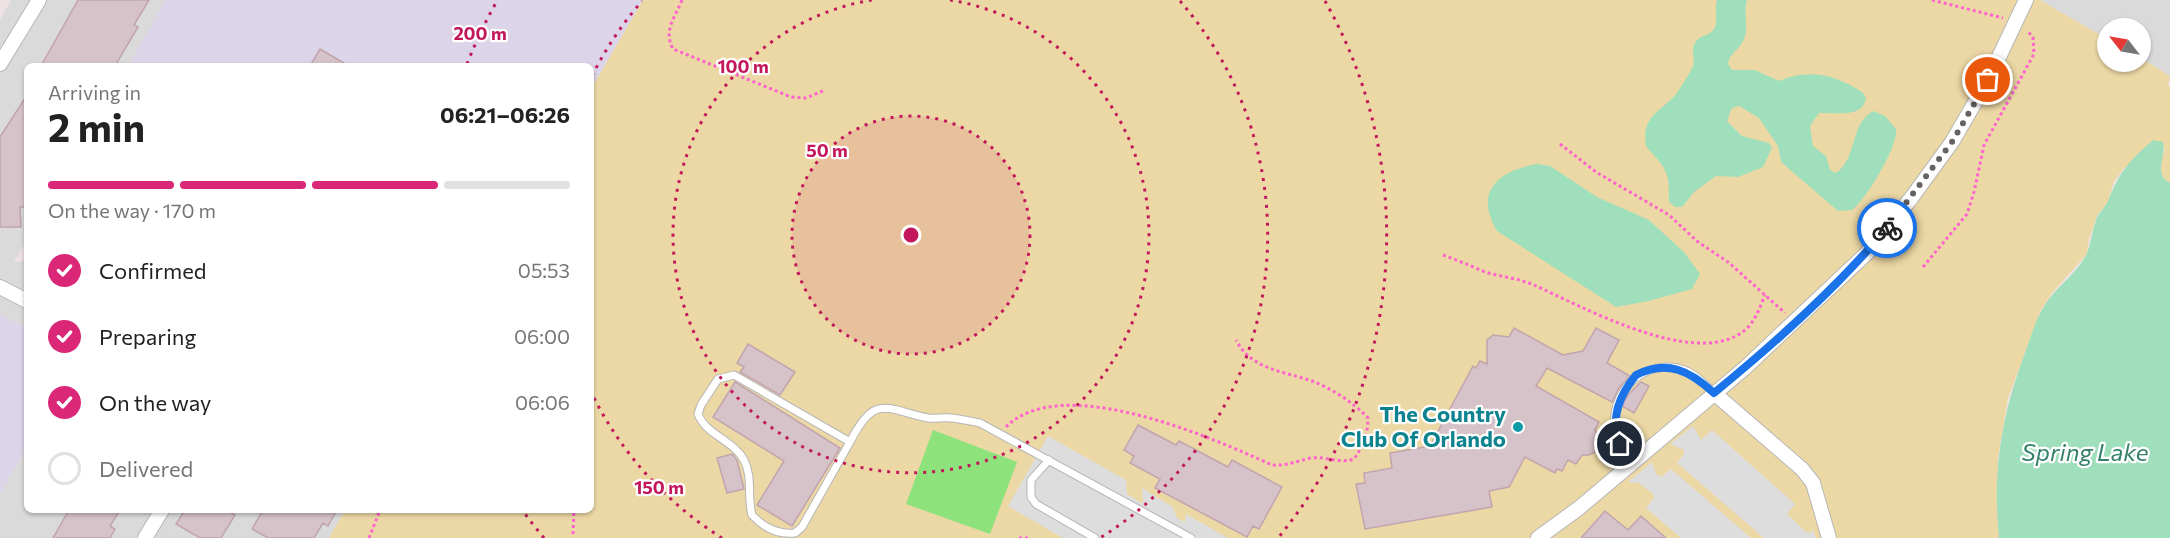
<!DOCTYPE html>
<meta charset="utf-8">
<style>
:root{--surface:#fff;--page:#f6f6f6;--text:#222;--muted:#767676;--line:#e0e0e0;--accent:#db2777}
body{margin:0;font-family:Commissioner,sans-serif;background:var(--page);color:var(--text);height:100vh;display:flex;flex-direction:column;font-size:22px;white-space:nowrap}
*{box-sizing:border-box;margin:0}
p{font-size:20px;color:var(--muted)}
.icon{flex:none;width:33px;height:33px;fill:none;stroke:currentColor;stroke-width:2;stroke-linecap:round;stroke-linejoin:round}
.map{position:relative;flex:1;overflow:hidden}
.panel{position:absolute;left:24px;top:63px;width:570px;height:450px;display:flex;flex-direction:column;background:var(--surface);border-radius:9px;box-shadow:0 2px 4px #0004}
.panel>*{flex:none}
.needle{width:39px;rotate:301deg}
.controls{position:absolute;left:2097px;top:18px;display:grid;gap:12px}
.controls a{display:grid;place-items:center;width:54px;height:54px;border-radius:50%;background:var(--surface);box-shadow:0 2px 4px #0004;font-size:30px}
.pin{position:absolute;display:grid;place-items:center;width:51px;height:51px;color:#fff;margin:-26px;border:3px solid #fff;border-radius:50%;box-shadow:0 2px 6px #0007}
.courier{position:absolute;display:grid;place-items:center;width:60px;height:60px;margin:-30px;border:4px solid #1a73e8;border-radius:50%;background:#fff;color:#222;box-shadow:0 2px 8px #0007}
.summary em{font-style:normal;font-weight:700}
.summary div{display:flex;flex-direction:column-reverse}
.summary{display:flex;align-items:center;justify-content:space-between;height:102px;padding:0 24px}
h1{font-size:39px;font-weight:700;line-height:45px}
.bar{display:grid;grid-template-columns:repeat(4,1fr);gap:9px 6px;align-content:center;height:72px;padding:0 24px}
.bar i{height:8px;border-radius:4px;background:var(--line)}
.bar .current{background:var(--accent)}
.bar p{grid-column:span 4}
ol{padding:0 24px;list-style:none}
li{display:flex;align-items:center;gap:18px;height:66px}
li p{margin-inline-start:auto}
li .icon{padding:6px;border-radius:50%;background:var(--accent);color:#fff;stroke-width:4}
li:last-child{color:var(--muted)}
li i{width:33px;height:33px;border:3px solid var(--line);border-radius:50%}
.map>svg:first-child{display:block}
</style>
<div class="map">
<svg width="2170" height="538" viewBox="0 0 2170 538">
<rect width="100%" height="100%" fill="#efe2e4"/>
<path fill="#dbdadb" d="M11,0H166L128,66H27V240L14,262L27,261V328L0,314V20Z
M2040,0H2170V76L2141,58L2140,28H2108L2107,39Z
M27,447V510H345L329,538H0V494Z"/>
<path fill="#dcd4e8" d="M166,0H643L591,89V66H128Z
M0,314L27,328V447L0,494Z"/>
<path fill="#ecd8a5" d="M643,0H2040L2107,39L2108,62H2140L2141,58L2170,76L2168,85L2170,87V183C2156,175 2160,161 2165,149L2124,168L2114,182L2107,204L2098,214L2089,239L2087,254L2052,293L2041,310L2008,398L1998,457L1997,508L1999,538H329L345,510H591V89Z"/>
<path fill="#8ee27c" d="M933,430L1017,462L990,534L906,504Z"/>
<path fill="#ddd" d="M1693,426L1701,440L1712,430L1795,504L1787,514L1805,531L1810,533L1813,530L1816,538H1764L1677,463L1684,454V450L1670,444Z
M1048,436L1126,480L1127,494L1140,502H1143L1142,488L1173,507L1177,518L1185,522L1186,514L1228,538H1063L1008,506Z
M1652,462L1656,474L1661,477L1671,469L1751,538H1681L1646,508L1654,498L1653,494L1639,483L1628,482Z"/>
<path fill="#a0dfbb" d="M1717,0H1747C1743,13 1749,27 1744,39C1740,49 1729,54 1728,64L1732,70H1755L1779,81C1809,68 1837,75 1863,93L1866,98C1863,119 1834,112 1819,113L1810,126L1813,146L1826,156L1830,170L1836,173C1858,158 1850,121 1874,111L1885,116L1896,129C1899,145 1866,200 1852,210L1838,211L1781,162L1778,146L1759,118L1739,106L1732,108L1727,121L1742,136L1769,143L1772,148L1763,167L1738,177L1716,176L1694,192L1682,207H1675L1669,202C1669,169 1667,171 1646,146C1641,115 1661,112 1676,94C1679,91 1692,69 1693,66C1696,57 1689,49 1697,40C1703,34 1711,36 1715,27C1718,19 1714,9 1717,0Z
M2153,140L2163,142C2167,157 2152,173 2170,183V538H1999C1992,469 2002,414 2026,350C2031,337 2035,321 2043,308C2054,288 2075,276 2086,255C2091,246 2092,231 2096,220C2098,213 2105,208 2108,201C2120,171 2128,162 2153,140Z
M1537,164L1550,166L1597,197L1649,220L1684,252L1700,274L1692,289L1649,301L1616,307L1497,231C1474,192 1497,171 1537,164Z"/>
<path fill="#d6c2c9" stroke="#c1a4ae" stroke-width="1.5" d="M78,0H149L134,25L138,27L115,66H41Z
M320,49L349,66H310Z
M27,95V207H20L21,227H0V137Z
M1514,328L1563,355L1583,351L1596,328L1619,340L1607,363L1630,376L1619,388L1612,402L1547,368L1536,386L1599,422L1595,430L1600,441L1597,451L1589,455H1582L1576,464L1568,460L1562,471L1557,469L1555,473L1525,457L1509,487L1489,491L1492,507L1365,529L1356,484L1365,483L1364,473L1392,468L1390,453L1430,446L1473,366L1476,368L1480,361L1487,364V340L1493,335L1509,337Z
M748,344L795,372L780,395L740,372L744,367L737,363Z
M735,382L840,448L792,526L757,505L784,461L713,417Z
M1641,382L1649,386L1634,413L1622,406L1628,395Z
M1138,425L1176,445L1179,441L1228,467L1232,460L1282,487L1259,529L1253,526L1247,537L1155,488L1160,479L1130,463L1134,456L1124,450Z
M732,454L737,460L744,489L727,493L717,458Z
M69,510H120L110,526L115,529L110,538H53Z
M185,510H226L235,515L221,538H200L176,524Z
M263,510H337L328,526L323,523L314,538H268L252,529Z
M1605,511L1628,530L1641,516L1666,538H1581Z"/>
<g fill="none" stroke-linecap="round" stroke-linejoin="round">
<g stroke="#b6b6b6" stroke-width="9">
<path id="service" d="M850,442L802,527L795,533C778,535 764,528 752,515C747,497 753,477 744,460C733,440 706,435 698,414L701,405L718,379L734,375L850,442C875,393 885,409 928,418C935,419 944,417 951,418C961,419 970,421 980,423L1191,538
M1049,460L1031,480V497L1036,504L1095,538
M1634,463C1627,454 1620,445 1617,435C1604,393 1648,353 1689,372C1699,377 1706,386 1714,393"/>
</g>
<g stroke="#b6b6b6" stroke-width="16">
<path id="minor" d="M0,64L39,0
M0,287L27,301
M1714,393L1802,469L1813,483L1829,538
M145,538L162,510
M1538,538L1579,508L1746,367L1867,253L1912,197L1952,142L1988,80L2026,0"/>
</g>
<path stroke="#ff63ce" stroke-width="3" stroke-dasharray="3 3" stroke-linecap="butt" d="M682,0C675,18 663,30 673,49L791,97L806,98L825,90
M1932,0L2003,18
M1560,144L1596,172L1669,215L1698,242L1728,262L1785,313
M1443,255C1457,260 1471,266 1485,272C1501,277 1518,278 1534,285C1581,306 1691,367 1741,333C1754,325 1759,309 1765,295
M1923,267L1967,214L1974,192L1984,145L2034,54L2033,37L2027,31
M1006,427C1061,371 1213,438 1272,465C1287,466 1297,461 1311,458C1326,456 1340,464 1354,459C1363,446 1368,434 1368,418C1354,403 1331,388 1312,381C1283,371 1252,370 1236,340
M573,534L574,510
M369,538L380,510
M1019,538H1030"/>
<use href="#service" stroke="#fff" stroke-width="7"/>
<use href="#minor" stroke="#fff" stroke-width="14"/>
</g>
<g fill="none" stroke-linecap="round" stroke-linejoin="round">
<path stroke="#666263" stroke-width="6" stroke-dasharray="0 10.8" d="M1887,228L1952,142L1988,80"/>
<path stroke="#1a73e8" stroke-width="8" d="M1620,444C1610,418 1619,396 1636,375C1667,359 1690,371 1714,393C1775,343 1836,289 1887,228"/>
</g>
<circle cx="911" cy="235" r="119" fill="#c2185b" fill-opacity=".12"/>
<g fill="none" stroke="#c2185b" stroke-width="3" stroke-dasharray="3 6">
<circle cx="911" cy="235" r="119"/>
<path d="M950 0A238 238 0 1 1 872 0"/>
<path d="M722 538A357 357 0 0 1 592 394M592 76A357 357 0 0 1 642 1M1180 1A357 357 0 0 1 1100 538"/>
<path d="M544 538A476 476 0 0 1 523 511M467 64A476 476 0 0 1 497 1M1325 1A476 476 0 0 1 1278 538"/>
</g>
<circle fill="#0f9aa8" stroke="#fff" stroke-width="2" cx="1518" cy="427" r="6"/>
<g text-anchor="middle" stroke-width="4.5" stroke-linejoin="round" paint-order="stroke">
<g font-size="22" font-weight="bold" fill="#0d838f" stroke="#fff" text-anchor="end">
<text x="1506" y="422">The Country<tspan x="1506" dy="25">Club Of Orlando</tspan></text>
</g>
<g font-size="24" font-style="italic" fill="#35816b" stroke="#fff">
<text x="2085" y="461">Spring Lake</text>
</g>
</g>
<circle cx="911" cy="235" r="9" fill="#c2185b" stroke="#fff" stroke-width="3"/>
<g font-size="18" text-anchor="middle" font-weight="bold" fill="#c2185b" stroke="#fff" stroke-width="4.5" stroke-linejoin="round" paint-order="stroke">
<text x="480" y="40">200 m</text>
<text x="743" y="73">100 m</text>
<text x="827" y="157">50 m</text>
<text x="659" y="494">150 m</text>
</g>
</svg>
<div class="controls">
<a><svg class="needle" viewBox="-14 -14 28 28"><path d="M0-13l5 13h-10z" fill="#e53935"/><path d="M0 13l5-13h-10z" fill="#767676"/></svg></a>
</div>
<div class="pin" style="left:1988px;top:80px;background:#ea580c"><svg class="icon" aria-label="bag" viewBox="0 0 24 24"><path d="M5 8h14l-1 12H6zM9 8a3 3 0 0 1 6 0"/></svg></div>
<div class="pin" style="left:1620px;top:444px;background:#1f2937"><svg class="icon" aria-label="home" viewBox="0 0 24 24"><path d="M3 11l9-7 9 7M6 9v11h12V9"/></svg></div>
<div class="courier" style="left:1887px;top:228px"><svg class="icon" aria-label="bike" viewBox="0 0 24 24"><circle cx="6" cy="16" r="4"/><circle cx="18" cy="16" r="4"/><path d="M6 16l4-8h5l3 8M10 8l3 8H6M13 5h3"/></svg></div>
<section class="panel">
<div class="summary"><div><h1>2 min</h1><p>Arriving in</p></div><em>06:21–06:26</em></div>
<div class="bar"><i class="current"></i><i class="current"></i><i class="current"></i><i></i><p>On the way · 170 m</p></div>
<ol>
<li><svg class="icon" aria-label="check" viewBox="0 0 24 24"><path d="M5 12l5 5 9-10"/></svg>Confirmed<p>05:53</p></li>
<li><svg class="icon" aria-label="check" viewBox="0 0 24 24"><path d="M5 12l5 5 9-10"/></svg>Preparing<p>06:00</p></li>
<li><svg class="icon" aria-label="check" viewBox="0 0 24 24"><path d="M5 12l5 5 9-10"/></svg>On the way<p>06:06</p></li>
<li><i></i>Delivered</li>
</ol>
</section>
</div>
